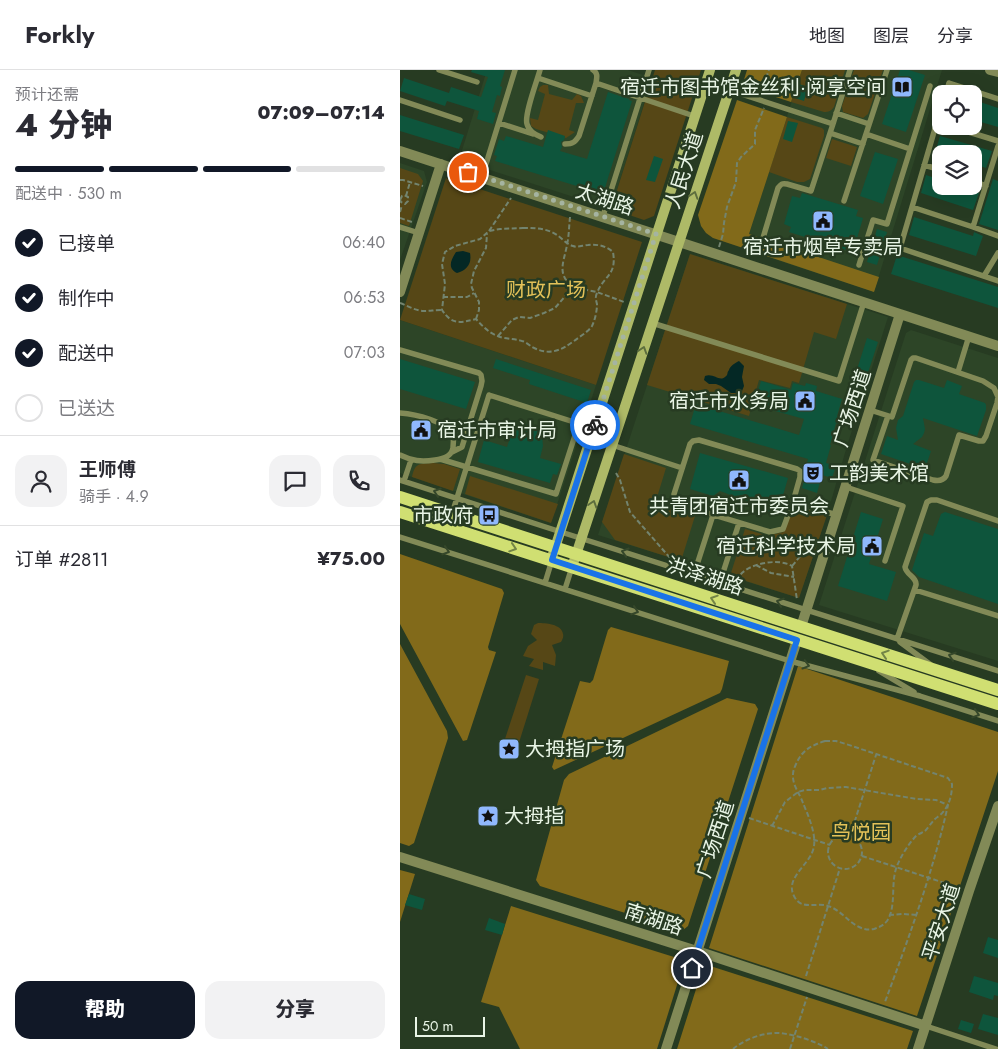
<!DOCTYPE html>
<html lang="zh">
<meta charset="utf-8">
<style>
:root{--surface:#fff;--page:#f2f2f3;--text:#2b2b33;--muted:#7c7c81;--line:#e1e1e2;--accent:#111827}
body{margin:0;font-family:Jost,"Noto Sans SC",sans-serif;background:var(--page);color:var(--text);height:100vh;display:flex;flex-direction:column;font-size:19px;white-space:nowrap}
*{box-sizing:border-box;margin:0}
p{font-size:16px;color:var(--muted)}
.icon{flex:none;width:28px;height:28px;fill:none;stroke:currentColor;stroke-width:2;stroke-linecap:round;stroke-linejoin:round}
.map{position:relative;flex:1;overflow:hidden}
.side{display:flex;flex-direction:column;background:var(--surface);width:400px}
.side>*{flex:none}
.tools{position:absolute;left:532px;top:15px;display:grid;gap:10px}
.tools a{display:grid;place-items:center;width:50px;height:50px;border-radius:10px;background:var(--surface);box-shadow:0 5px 20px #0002;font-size:25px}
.scale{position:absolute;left:15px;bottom:12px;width:70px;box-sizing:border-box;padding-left:5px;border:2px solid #e9f5e6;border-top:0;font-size:14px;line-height:18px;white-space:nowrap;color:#e9f5e6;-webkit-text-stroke:4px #273b22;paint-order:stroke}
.pin{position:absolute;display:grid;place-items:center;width:42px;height:42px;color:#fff;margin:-21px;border:2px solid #fff;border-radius:50%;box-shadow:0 1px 5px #0007}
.courier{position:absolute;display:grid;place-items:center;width:50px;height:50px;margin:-25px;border:4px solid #1a73e8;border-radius:50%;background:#fff;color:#222;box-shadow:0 1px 6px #0007}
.headline em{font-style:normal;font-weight:800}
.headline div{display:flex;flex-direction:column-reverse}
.headline{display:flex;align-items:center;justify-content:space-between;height:85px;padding:0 15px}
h1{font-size:32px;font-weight:800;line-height:38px}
.bar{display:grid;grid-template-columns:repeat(4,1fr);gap:8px 5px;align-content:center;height:60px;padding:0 15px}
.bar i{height:6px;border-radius:4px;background:var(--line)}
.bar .selected{background:var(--accent)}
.bar p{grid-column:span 4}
.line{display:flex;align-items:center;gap:12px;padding:0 15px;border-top:1px solid var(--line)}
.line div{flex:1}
.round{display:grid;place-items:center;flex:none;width:52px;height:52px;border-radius:15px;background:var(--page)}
ol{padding:0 15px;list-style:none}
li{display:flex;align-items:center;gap:15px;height:55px}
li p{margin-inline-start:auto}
li .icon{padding:5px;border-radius:50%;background:var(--accent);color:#fff;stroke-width:4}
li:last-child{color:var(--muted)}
li i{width:28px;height:28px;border:2px solid var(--line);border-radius:50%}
.button{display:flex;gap:10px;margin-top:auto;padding:10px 15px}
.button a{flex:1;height:58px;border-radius:15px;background:var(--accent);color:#fff;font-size:20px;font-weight:800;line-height:58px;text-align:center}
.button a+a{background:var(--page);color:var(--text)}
header{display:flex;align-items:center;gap:30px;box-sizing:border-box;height:70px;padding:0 25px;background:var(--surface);border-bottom:1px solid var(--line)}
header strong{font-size:24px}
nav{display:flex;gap:28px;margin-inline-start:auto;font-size:18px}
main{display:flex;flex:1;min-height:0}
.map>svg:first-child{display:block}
</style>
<header>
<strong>Forkly</strong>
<nav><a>地图</a><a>图层</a><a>分享</a></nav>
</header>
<main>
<section class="side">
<div class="headline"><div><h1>4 分钟</h1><p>预计还需</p></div><em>07:09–07:14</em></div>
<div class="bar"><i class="selected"></i><i class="selected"></i><i class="selected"></i><i></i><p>配送中 · 530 m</p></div>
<ol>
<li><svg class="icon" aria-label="check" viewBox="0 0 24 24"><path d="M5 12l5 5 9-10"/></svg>已接单<p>06:40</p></li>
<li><svg class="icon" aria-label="check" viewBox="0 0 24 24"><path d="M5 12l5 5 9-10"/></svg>制作中<p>06:53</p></li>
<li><svg class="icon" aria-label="check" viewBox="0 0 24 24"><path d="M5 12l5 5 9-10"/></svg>配送中<p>07:03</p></li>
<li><i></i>已送达</li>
</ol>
<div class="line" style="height:90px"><a class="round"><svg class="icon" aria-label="person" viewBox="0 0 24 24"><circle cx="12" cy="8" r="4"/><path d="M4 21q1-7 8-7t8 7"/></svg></a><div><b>王师傅</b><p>骑手 · 4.9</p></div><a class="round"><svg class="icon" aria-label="chat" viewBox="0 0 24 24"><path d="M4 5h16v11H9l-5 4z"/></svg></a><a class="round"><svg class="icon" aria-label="phone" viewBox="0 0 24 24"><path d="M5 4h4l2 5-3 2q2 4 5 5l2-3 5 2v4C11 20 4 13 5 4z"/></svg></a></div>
<div class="line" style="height:65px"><div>订单 #2811</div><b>¥75.00</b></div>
<div class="button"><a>帮助</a><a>分享</a></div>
</section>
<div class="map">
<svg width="598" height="979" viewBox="0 0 598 979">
<rect width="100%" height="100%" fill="#273b22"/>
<path fill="#2d4527" d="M87,0H228L252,8L211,139L59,90Z
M402,0H542L474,222L344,179Z
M0,93L24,101L27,112L0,190Z
M290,184L488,247L447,376L427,445L399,528L198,465Z
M0,250L196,315L151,453L0,403Z
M511,260L598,288V591L419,535L506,263Z"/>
<path fill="#564716" d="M255,0H301L254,146L244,150L211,139Z
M402,0H445L434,37C431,41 429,42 424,42L391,32Z
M454,0H483L468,44L463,48L443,42L442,36Z
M143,15H148L149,24L172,30L177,24L181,26L184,33H176L169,60L175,62L166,68L136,59L131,56L130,48L138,50L145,24L138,21L140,17Z
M387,47L422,58L424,60V66L410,109L404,112H397L369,102Z
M432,69L457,77L451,96L426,88Z
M0,98L18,104L23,111L9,156L0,153Z
M46,108L242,172L196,315L0,250Z
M290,184L447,234L436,269L414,262L399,313L392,311L390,318L359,310L349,346L247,315Z
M224,384L266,398L255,434L295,446L281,491L215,470L202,452Z
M33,393L44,394L60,399L53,421L12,407C15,392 20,394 33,393Z
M70,406L158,434L151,453L65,424Z
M394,436L427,445L399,528L330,506L345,459L368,466L383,462Z
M138,553C145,553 162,554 163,564C164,567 162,570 161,572L152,575L156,585L155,596L143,592V600L129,596L134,589L123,586L128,576L137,570L131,564L134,555Z
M126,605L139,609L116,682L114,681C113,678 111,677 108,676L105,679L102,678Z"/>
<path fill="#826a1a" d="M347,0H402L391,32L342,16Z
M337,30L387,47L349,164L479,207L474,222L313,168L306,163L301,156L298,145Z
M0,484L102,519L104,523L88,577L89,580L96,582L67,670L63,671L0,554Z
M211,557L329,591L322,619L320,623L154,700L152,697L180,611L190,613L193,610L208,560Z
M0,574L47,661L48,668L14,773L9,776L0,773Z
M398,596L598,662V701L517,946L309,878Z
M327,628L355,634L358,639L288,856L282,861L140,816L136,810L164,710L169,704Z
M0,800L15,804L0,852Z
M111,836L274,887L279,893L282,899L257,979H120L99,937L81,932Z
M304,894L513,961L507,979H277Z"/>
<path fill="#042825" d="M63,181L70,183C72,194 67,200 57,203C47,198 51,190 56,182Z
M339,291L344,296L342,307L344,316L342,321L338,323H331L321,316L316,314H309L304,310L305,306C314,303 319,312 325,307C329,304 326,304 329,300C330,296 335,293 339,291Z"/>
<path fill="#0e553c" d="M72,0H105L100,16L102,17L100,26L97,25L92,42L96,43L93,54L77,49L79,41L47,31L45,36L0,21L4,8L49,23L51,17L81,27L88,7L71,2Z
M500,0H509L525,5L506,62L482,54Z
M399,14L408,17L404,31L395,28Z
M208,22L229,29V30L232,31L203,124L95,91L97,86L94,85L99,69L104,71L106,66L143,77L148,60L165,66L164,70L161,72L162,77L160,81L187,89Z
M574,30L598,38V57L574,50Z
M0,45L64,65L59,79L0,61Z
M388,51L398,53L392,72L383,69Z
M540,66L592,81L586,98L574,94V84H539L535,83Z
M475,82L498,89L483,134L460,126Z
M254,86L263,89L255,112L246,110Z
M526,105L541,110V116H559L579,123L573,140L521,123Z
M593,109L598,111V160L579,154Z
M402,123L458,140L456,146L463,148L455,175L448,173L446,180L389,162L391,157L384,154L392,126L400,128Z
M514,147L573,166L574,162L583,166L576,186L509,165Z
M477,159L487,162L477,195L467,192Z
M497,185L598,217V238L491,204Z
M467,268L478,272L464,315L453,312Z
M0,289L75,312L66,339L0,319Z
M96,289L191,320L187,333L129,314L130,310L93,298Z
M516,310H519L544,318L547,310L562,316L559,324L585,333L586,335V340L577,366L523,348L525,359L524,363L522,367L513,374L531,381L525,399L481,384L487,366L498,370L496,358L498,350L503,346L514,312Z
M361,311L391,320L393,313L405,316L406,313L417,316L416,321L442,329L437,346H440L438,354L436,353L430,375H431L426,393L436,396L432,408L422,405L417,423L402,418L405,408V401L408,389L290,354L296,334L399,365L404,349L354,335Z
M127,354L135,356L142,366L143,376L140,388L161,394L157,405L153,404L150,413L78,392L84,370L107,377L111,365L119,355Z
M300,383L388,408L377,446L356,440L352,433L320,421L313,426L290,419Z
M461,442L483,449L469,494L496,502L487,531L438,516Z
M545,442L598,459V534L519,507L512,500L524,463L533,466L541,444Z
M9,824L25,829L22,840L5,835Z
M89,848L105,854L102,865L85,860Z
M588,867L598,870V888L583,883Z
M574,906L598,913V926L594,925L593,930L569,922Z
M583,944L598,948V965L578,959Z
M561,950L574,954L571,963L558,959Z"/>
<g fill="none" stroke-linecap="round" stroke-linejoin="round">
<path stroke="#73846f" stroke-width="2" stroke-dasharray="5 2.5" stroke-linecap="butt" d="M366,23V8L369,0
M0,110H3L23,116
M6,126L10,112
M0,130L2,126L4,125L8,127V131L5,134L1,132L0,130
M0,142L2,135
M170,147C169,156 169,166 167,175C164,192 156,204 173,217
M0,148L12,152
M123,158C134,158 147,158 157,165C162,168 166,174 173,176C178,178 183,175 188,175C198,174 206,176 213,182C217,206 204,205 197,223C195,227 196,230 197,234C197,241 195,250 192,256C188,262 179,267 174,271C160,281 149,286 132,277C129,275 126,272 122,271C116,269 110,269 104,268C91,265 84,258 76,249C60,253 52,255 42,240L45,214L42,194L45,182L55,176L80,169L89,161L100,159Z
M89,161L111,128
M319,177L323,164L324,153L327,137L336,112L337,93L341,87L355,74V60L364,38
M43,227H67L74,223
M0,233C8,236 16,241 24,241C30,241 35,240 42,240
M76,249L79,240V232L72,218L71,214L74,201L86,178L87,164
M98,266L112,250L119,247L130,248L144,243L155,238L173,217L197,222L224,232
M216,403L220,410L230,442L271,489
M356,495L371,503L394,507
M392,496C400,487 403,480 415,481
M337,511C338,509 340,505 341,504C351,493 379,488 392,496L397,530
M425,671H436L446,674L548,708L552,714C552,724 550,734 543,742C541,745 537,747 535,749C531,753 528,758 525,761C522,763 518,764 515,767C508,775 501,786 497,796C490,813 497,836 487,851C483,856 479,857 474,859C454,863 445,841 428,836C416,832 401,841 394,826C384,807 412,794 414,776C416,763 408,745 403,733C400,724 392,715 393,704C393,700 396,694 398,690C404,679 413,675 425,671Z
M349,748L430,775
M372,756L385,732L398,722L405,720H420L427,718L446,717L517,729L536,730L548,735C533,802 509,867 485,932
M428 782a17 17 0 1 1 34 0a17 17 0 1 1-34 0Z
M450,766L476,685
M462,786L560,818
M489,845L503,844L517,845
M406,906L440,798
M333,979C345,969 364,962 380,963C388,964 396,966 403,968C412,971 420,974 428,979
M390,979L407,927"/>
<path stroke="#828a57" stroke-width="5.5" d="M39,0L77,12
M140,0C137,11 124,45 127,54C129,61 134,64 141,67
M193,0C198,3 197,7 196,13
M138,8L192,26
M329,20L433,54L450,0
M546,24L549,13L598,29
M0,30L60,50
M541,38L500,178L598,211
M436,43L469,54
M99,53L133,64
M549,56L598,71
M430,63L463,74
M466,64L510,79
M165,74C173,74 175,72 179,66L196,13L294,46
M524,95L541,100
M82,107L115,0
M574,111L586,116
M444,131L487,0
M512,137L573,157L598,76
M203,146L249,0
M0,157L19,163
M573,157L598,166
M363,168L378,118C381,114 382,113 387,114L411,121L433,54
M459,195L473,150L487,154L530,16
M584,206L598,183
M252,253L439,311L464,232
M0,280L79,303L81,305L82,311L81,316L62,377L52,382
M558,302L569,266
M470,340L492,347L511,290L513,288H516L583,311L594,318L598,327L597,333L586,366L583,371H579L559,365L546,406C543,411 538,411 533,410L473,390L488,346
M0,343C14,344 48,351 53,366C54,370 53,374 53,378C51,387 43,389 35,390C21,392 12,391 0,385
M212,375L282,398
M40,389L156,424L179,353
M0,410L161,462L598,601
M4,411L11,390
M446,417L503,436L485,491
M393,432L400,407V401L397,399L299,370L293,371L290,374L274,424L275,430L281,435L370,462L383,459L393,432L437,445
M52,444L89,325L215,365
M0,467L390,591L520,626L598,651
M294,504L313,445
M320,512L339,453
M145,513L152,490
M165,519L172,497
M515,520L598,546
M497,569L516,515C517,507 506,505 505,497L527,432L531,430H537L598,451
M500,572L531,595
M479,601L514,622
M526,956L596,979"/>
<path stroke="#828a57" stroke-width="10" d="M590,0L598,2"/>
<path stroke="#828a57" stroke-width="10" d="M0,81L598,276
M0,222L41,94
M401,557L500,244
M0,787L297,881L526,956
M266,979L397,570
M518,979L569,821L598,736"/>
<path stroke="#aeba67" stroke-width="10" d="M153,484L310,0
M172,497L336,0"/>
<path stroke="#d0df72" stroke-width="12" d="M0,427C200,491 398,557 598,620
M0,442L598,634"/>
</g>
<defs><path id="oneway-chevron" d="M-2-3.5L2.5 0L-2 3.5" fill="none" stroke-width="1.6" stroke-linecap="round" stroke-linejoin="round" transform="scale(1.25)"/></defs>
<g stroke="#5d6e3e">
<use href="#oneway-chevron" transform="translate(294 125) rotate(-72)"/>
<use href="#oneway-chevron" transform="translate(243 280) rotate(-72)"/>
<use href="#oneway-chevron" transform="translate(193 434) rotate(-72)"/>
</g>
<g stroke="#35472a">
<use href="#oneway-chevron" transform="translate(37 422) rotate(-162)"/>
<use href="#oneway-chevron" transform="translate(46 481) rotate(18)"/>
<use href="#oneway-chevron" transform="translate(225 482) rotate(-163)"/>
<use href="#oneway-chevron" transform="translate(380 532) rotate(-162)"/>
<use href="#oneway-chevron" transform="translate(235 541) rotate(18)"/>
<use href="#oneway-chevron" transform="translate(552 586) rotate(-162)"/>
<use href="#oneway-chevron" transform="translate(406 595) rotate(15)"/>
<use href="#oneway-chevron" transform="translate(576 644) rotate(18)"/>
</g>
<g stroke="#738546">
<use href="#oneway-chevron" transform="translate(113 478) rotate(18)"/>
<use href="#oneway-chevron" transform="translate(314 529) rotate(-162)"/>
<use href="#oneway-chevron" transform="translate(485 584) rotate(-162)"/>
</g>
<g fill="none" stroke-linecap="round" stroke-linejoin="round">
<path stroke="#a5b4a1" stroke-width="5" stroke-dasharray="0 9" d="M68,102L256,164L195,355"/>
<path stroke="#1a73e8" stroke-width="6" d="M195,355L152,490L397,570L292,898"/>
</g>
<defs>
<g id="library-square" transform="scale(1.125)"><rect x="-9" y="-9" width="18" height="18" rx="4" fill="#90b8fd" stroke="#273b22"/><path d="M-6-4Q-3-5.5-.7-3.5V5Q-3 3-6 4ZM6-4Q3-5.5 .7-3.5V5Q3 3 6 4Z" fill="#111"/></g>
<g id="civic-square" transform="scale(1.125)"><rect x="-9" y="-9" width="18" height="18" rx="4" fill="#90b8fd" stroke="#273b22"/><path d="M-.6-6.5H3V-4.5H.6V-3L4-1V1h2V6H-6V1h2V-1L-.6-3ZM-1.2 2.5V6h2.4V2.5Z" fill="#111"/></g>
<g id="theatre-square" transform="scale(1.125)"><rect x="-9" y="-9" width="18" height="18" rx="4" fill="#90b8fd" stroke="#273b22"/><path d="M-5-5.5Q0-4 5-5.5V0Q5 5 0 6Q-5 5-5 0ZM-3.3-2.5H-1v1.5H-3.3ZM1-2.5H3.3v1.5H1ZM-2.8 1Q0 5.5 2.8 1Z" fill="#111"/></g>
<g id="bus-square" transform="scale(1.125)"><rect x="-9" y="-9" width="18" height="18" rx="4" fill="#90b8fd" stroke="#273b22"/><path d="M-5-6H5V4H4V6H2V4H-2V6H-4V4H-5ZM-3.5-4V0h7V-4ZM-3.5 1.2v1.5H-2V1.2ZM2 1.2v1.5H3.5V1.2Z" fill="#111"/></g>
<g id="sight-square" transform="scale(1.125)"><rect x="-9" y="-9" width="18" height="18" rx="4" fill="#90b8fd" stroke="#273b22"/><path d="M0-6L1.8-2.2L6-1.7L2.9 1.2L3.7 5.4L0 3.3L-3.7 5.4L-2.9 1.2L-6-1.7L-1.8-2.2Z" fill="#111"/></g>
</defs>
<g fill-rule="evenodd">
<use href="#library-square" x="502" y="17"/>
<use href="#civic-square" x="423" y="151"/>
<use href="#civic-square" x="405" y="331"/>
<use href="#civic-square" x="21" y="360"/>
<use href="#theatre-square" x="413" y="403"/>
<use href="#civic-square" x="339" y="410"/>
<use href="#bus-square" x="89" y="445"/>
<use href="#civic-square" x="472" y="476"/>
<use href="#sight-square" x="109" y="679"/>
<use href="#sight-square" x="88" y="746"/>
</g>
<g text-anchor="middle" stroke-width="5" stroke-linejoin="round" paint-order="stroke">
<g font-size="20" fill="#e9f5e6" stroke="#273b22" text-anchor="end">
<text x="486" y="24">宿迁市图书馆金丝利·阅享空间</text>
<text x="423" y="184" text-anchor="middle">宿迁市烟草专卖局</text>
<text x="389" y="338">宿迁市水务局</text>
<text x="37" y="367" text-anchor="start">宿迁市审计局</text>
<text x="429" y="410" text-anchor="start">工韵美术馆</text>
<text x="339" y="443" text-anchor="middle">共青团宿迁市委员会</text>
<text x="73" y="452">市政府</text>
<text x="456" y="483">宿迁科学技术局</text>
<text x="125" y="686" text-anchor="start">大拇指广场</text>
<text x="104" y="753" text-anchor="start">大拇指</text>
</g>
<g font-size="20" fill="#e9f5e6" stroke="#273b22">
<text transform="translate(284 100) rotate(-72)" y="7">人民大道</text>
<text transform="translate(205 129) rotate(18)" y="7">太湖路</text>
<text transform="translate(452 338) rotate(-72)" y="7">广场西道</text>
<text transform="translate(305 506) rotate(18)" y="7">洪泽湖路</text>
<text transform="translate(315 769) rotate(-72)" y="7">广场西道</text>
<text transform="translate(254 849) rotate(18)" y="7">南湖路</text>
<text transform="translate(541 852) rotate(-72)" y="7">平安大道</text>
</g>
<g font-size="20" fill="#e3c158" stroke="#273b22">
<text x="146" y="227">财政广场</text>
<text x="461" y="769">鸟悦园</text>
</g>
</g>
</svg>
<div class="tools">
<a><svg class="icon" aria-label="locate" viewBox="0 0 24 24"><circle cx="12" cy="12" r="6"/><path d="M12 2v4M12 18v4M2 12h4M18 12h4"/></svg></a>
<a><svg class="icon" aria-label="layers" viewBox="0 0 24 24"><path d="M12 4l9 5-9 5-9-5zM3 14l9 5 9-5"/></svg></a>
</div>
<div class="scale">50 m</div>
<div class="pin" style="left:68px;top:102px;background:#ea580c"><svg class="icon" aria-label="bag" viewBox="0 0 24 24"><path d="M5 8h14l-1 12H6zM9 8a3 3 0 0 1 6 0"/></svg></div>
<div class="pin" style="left:292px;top:898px;background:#1f2937"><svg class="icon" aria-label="home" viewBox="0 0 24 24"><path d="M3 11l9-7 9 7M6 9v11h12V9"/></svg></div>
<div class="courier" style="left:195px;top:355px"><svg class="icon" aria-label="bike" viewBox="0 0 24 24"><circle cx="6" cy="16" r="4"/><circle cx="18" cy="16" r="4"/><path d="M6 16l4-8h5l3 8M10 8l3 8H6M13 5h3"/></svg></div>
</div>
</main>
